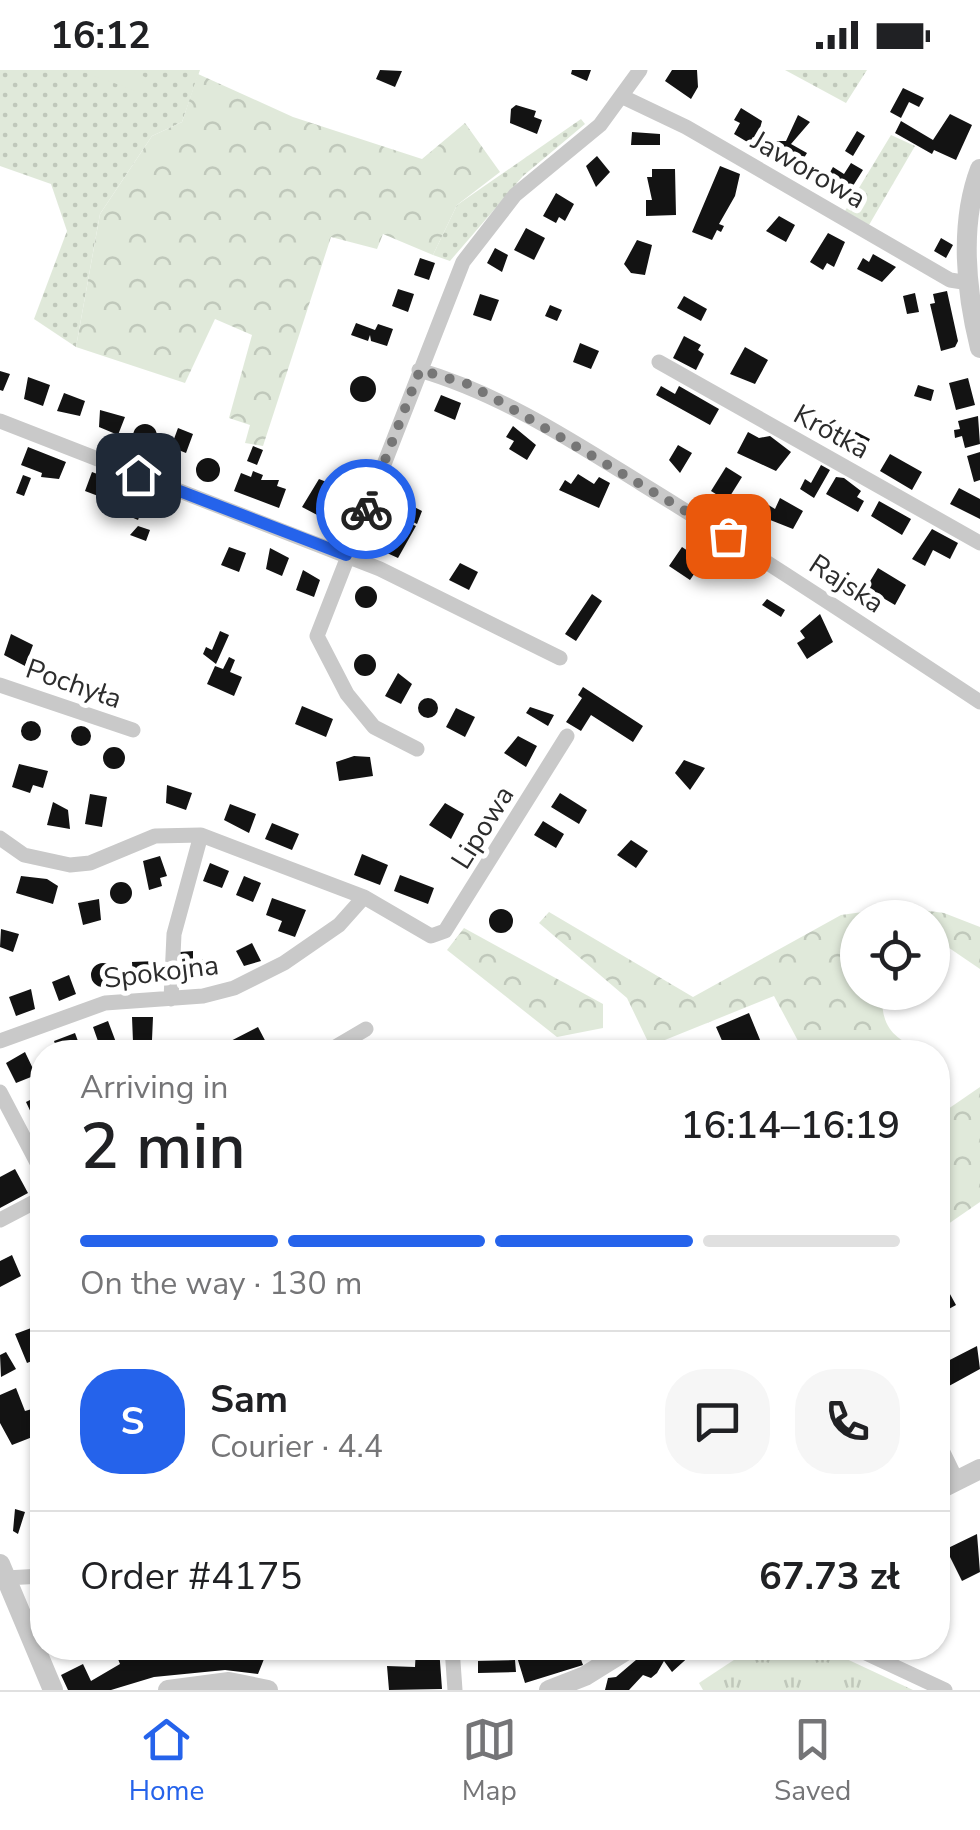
<!DOCTYPE html>
<meta charset="utf-8">
<style>
:root{--surface:#fff;--page:#f6f6f6;--text:#202124;--muted:#757577;--line:#e0e0e0;--accent:#2563eb}
body{margin:0;font-family:"Nunito Sans",sans-serif;background:var(--page);color:var(--text);height:100vh;display:flex;flex-direction:column;font-size:38px;white-space:nowrap}
*{box-sizing:border-box;margin:0}
p{font-size:32px;color:var(--muted)}
.icon{flex:none;width:55px;height:55px;fill:none;stroke:currentColor;stroke-width:2;stroke-linecap:round;stroke-linejoin:round}
.map{position:relative;flex:1;overflow:hidden}
.sheet{position:absolute;left:30px;top:970px;width:920px;height:620px;display:flex;flex-direction:column;background:var(--surface);border-radius:40px;box-shadow:0 2px 8px #0004}
.sheet>*{flex:none}
.controls{position:absolute;left:840px;top:830px;display:grid;gap:20px}
.controls a{display:grid;place-items:center;width:110px;height:110px;border-radius:50%;background:var(--surface);box-shadow:0 2px 8px #0004;font-size:50px}
.pin{position:absolute;display:grid;place-items:center;width:85px;height:85px;color:#fff;margin:-42px;border-radius:20px;box-shadow:0 5px 15px #0006}
.courier{position:absolute;display:grid;place-items:center;width:100px;height:100px;margin:-50px;border:8px solid #2563eb;border-radius:50%;background:#fff;color:#222;box-shadow:0 2px 12px #0007}
.summary em{font-style:normal;font-weight:600}
.summary div{display:flex;flex-direction:column-reverse}
.summary{display:flex;align-items:center;justify-content:space-between;height:170px;padding:0 50px}
h1{font-size:65px;font-weight:600;line-height:75px}
.bar{display:grid;grid-template-columns:repeat(4,1fr);gap:15px 10px;align-content:center;height:120px;padding:0 50px}
.bar i{height:12px;border-radius:8px;background:var(--line)}
.bar .current{background:var(--accent)}
.bar p{grid-column:span 4}
.line{display:flex;align-items:center;gap:25px;padding:0 50px;border-top:2px solid var(--line)}
.line div{flex:1}
.round{display:grid;place-items:center;flex:none;width:105px;height:105px;border-radius:40px;background:var(--page)}
.status{display:flex;justify-content:space-between;align-items:center;height:70px;padding:0 50px;background:var(--surface);direction:ltr}
.status svg{height:28px;fill:currentColor}
.dock{display:flex;justify-content:space-around;align-items:center;height:140px;border-top:2px solid var(--line);background:var(--surface);font-size:28px;color:var(--muted)}
.dock a{display:grid;justify-items:center;gap:5px}
.dock .current{color:var(--accent)}
.map>svg:first-child{display:block}
</style>
<div class="status"><b>16:12</b><svg viewBox="0 0 49 12"><path d="M0 12V9h3v3zM5 12V6h3v6zM10 12V3h3v9zM15 12V0h3v12zM26 1h20v11H26zM47 4h2v5h-2z"/></svg></div>
<div class="map">
<svg width="980" height="1620" viewBox="0 0 980 1620">
<defs>
<pattern id="grass-dots" width="8" height="8" patternUnits="userSpaceOnUse" patternTransform="scale(2.5)"><rect width="8" height="8" fill="#e0e9da"/><path d="M2 2h.1M6 6h.1" fill="none" stroke="#c0c8bb" stroke-width="1.8" stroke-linecap="round"/></pattern>
<pattern id="forest-crowns" width="20" height="18" patternUnits="userSpaceOnUse" patternTransform="scale(2.5)"><rect width="20" height="18" fill="#e0e9da"/><path d="M2 6a3 3 0 1 1 6 0M12 15a3 3 0 1 1 6 0" fill="none" stroke="#c0c8bb"/></pattern>
<pattern id="park-tufts" width="24" height="20" patternUnits="userSpaceOnUse" patternTransform="scale(2.5)"><rect width="24" height="20" fill="#e0e9da"/><path d="M3 7l-1-3M5 7V3M7 7l1-3M15 17l-1-3M17 17v-4M19 17l1-3" fill="none" stroke="#c0c8bb"/></pattern>
</defs>
<rect width="100%" height="100%" fill="#fff"/>
<path fill="url(#grass-dots)" d="M0,0H200L182,52L152,66L100,144L76,277L34,249L67,161L51,114L0,96Z
M785,0H867L846,33Z
M581,49L585,54L523,106L450,191L433,185L457,135Z
M891,65L915,76L869,155L845,141Z"/>
<path fill="url(#forest-crowns)" d="M198,4L293,47L422,89L465,53L500,102L457,135L433,185L383,164L377,179L331,167L263,376L245,373L250,355L229,348L252,265L215,249L185,313L76,277L100,144L152,66L182,52Z
M899,837L944,843L980,857V899L933,867L932,848H858V922L882,923C881,959 894,969 926,982H804L774,926L650,976L627,928L539,853L549,842L693,927L841,845Z
M464,858L603,934V958L557,967L447,880Z
M980,1017V1132L938,1161V1062L948,1039Z"/>
<path fill="url(#park-tufts)" d="M752,1578H823L913,1620H703L699,1613Z"/>
<path fill="#e0e9da" d="M78,0H127L145,7L139,22Z"/>
<path fill="#131313" d="M380,0L402,1L395,17L376,9Z
M572,0H591L587,11L571,4Z
M672,0H697L698,17L691,29L665,11Z
M903,18L924,28L919,37L909,32L901,48L890,42Z
M516,35L536,41L534,47L542,50L537,64L510,53L511,39Z
M741,38L762,51L757,69L753,67L749,73L734,64L740,53L734,50Z
M950,44L972,55L956,90L934,80L932,84L895,63L901,51L933,70Z
M798,45L810,52L791,74L807,83L796,101L770,85L774,71H786Z
M857,61L865,66L853,86L845,81Z
M632,62L660,64V75H631Z
M597,86L610,102L596,117L586,96Z
M851,93L863,100L844,130L824,113L833,97L844,104Z
M720,96L740,104L735,126L719,154L724,156L721,162L717,160L712,170L692,162Z
M652,99H675L676,145L646,146V130H652L647,107H652Z
M556,123L574,134L565,151L559,147L556,153L543,146Z
M779,146L795,155L786,172L766,161Z
M526,158L545,168L534,190L514,180Z
M828,163L845,172L834,197L827,193L823,200L810,192Z
M941,168L953,175L946,188L934,181Z
M637,170L652,175L645,205L631,203L624,194Z
M495,178L508,185L502,202L487,193Z
M873,184L896,197L882,212L857,199L863,188L869,192Z
M420,188L435,193L429,210L414,205Z
M398,219L414,224L408,242L392,236Z
M947,221L958,271L955,277L941,281L930,234L935,233L933,224Z
M915,223L919,242L907,244L903,226Z
M480,224L499,230L491,251L473,245Z
M684,226L707,239L701,251L677,238Z
M550,235L562,240L557,251L545,246Z
M356,253L375,260L378,254L393,259L387,276L371,271L370,265L368,271L351,265Z
M684,266L701,275L698,280L704,284L696,300L673,288Z
M580,273L599,281L591,299L573,292Z
M745,277L768,290L755,314L730,304Z
M0,301L10,304L3,321L0,320Z
M350 319a13 13 0 1 1 26 0a13 13 0 1 1-26 0Z
M28,307L50,315L43,336L24,329Z
M968,308L975,335L956,340L949,313Z
M918,315L934,320L931,331L914,326Z
M661,316L675,324L679,316L719,339L710,355L656,325Z
M64,323L85,331L80,346L57,341Z
M441,325L461,333L455,350L434,341Z
M100,340L125,347L118,365L99,357Z
M978,346L980,374L965,378L962,366L955,368L954,360L960,359L958,351Z
M837,352L870,369L863,381L829,367Z
M133 366a12 12 0 1 1 24 0a12 12 0 1 1-24 0Z
M513,356L536,375L527,390L509,379L514,371L506,367Z
M178,358L193,364L186,383L171,377Z
M748,362L759,368L770,366L791,382L776,401L737,383Z
M678,375L692,383L680,403L669,390Z
M253,376L263,380L257,395L247,391Z
M28,377L66,392L59,409L41,407L42,403L21,395Z
M980,382V410L974,412L967,386Z
M890,384L922,402L912,420L880,401Z
M196 400a12 12 0 1 1 24 0a12 12 0 1 1-24 0Z
M821,395L830,400L814,428L800,419L805,409L811,413Z
M726,397L742,407L727,431L711,421Z
M253,401L263,405L261,410H279L277,416L286,419L279,438L234,421L241,403L251,407Z
M92,402L113,410L106,429L85,421Z
M578,404L594,414L599,407L610,413L599,438L559,420L565,410L571,414Z
M23,405L31,408L24,426L16,423Z
M836,407L844,408L861,421L857,427L864,431L858,442L826,424Z
M319,409L334,415L321,447L302,437Z
M124,414L159,428L151,446L141,442L138,450L124,444L127,438L117,434Z
M959,418L980,429V449L950,434Z
M389,424L422,441L417,454L383,437Z
M780,428L803,441L793,459L755,444L762,431L775,439Z
M879,431L911,449L902,465L871,446Z
M381,444L393,450L390,457L396,459L400,449L416,456L398,488L367,474Z
M138,456L150,460L146,471L130,465Z
M932,459L958,473L950,489L933,480L925,496L912,489Z
M229,477L246,483L239,502L221,495Z
M682,477L703,491L690,510L669,496Z
M270,478L289,488L282,506L266,499Z
M460,493L478,502L469,520L449,510Z
M878,498L906,515L895,535L866,518Z
M303,500L320,510L314,527L296,520Z
M355 527a11 11 0 1 1 22 0a11 11 0 1 1-22 0Z
M592,524L602,531L576,571L565,564Z
M767,529L785,540L781,547L762,535Z
M820,544L833,572L807,589L797,573L805,568L800,561Z
M220,561L229,565L216,594L203,584L206,577L212,580Z
M11,564L33,575L25,596L4,585Z
M354 595a11 11 0 1 1 22 0a11 11 0 1 1-22 0Z
M229,587L235,590L230,602L242,607L234,626L207,614L215,596L223,599Z
M398,603L412,614L401,634L385,626Z
M583,617L643,656L633,672L591,645L581,661L566,652L582,628L578,625Z
M418 638a10 10 0 1 1 20 0a10 10 0 1 1-20 0Z
M302,636L333,649L326,667L295,654Z
M530,637L554,645L548,656L526,643Z
M456,638L475,647L465,667L446,657Z
M21 661a10 10 0 1 1 20 0a10 10 0 1 1-20 0Z
M71 666a10 10 0 1 1 20 0a10 10 0 1 1-20 0Z
M518,666L537,676L526,697L504,683Z
M103 688a11 11 0 1 1 22 0a11 11 0 1 1-22 0Z
M354,686L370,687L373,706L339,711L336,692Z
M684,690L705,698L690,720L675,703Z
M19,694L48,701L43,718L33,715L30,723L12,717Z
M167,715L192,723L186,740L166,733Z
M560,723L587,740L579,754L551,737Z
M90,724L107,727L102,757L85,754Z
M53,732L68,740L70,759L47,755Z
M445,733L464,744L451,769L429,755Z
M230,734L256,744L249,763L224,750Z
M543,751L564,764L556,778L534,765Z
M272,753L299,764L292,780L265,769Z
M631,770L648,781L636,798L617,785Z
M362,784L388,795L380,815L354,805Z
M160,786L167,806L160,808L162,816L149,820L143,791Z
M210,793L229,801L222,818L203,811Z
M400,805L434,818L428,834L394,821Z
M21,806L47,809L58,816L53,834L16,823Z
M244,806L261,813L253,832L236,825Z
M110 823a11 11 0 1 1 22 0a11 11 0 1 1-22 0Z
M272,828L306,840L295,867L278,861L282,851L266,845Z
M99,829L101,850L83,855L78,833Z
M489 851a12 12 0 1 1 24 0a12 12 0 1 1-24 0Z
M1,859L19,864L13,882L0,877Z
M252,873L261,891L244,896L236,881Z
M193,881V889H203V905L185,907L180,882Z
M157,891L151,910H133L132,892Z
M91 905a12 12 0 1 1 24 0a12 12 0 1 1-24 0Z
M69,905L76,924L59,931L52,912Z
M31,919L35,939L16,946L9,927Z
M749,943L765,982H727L716,957Z
M132,947H153L152,970L133,972Z
M108,951L117,975L108,978L105,972L99,974L93,957Z
M258,957L269,978L265,982H219L217,978Z
M75,963L82,982H58L54,971Z
M25,982L36,1005L16,1013L6,993Z
M42,1024V1047L35,1051L26,1032Z
M15,1099L28,1123L0,1138V1107Z
M12,1185L21,1206L0,1217V1191Z
M945,1215L956,1235L938,1245V1220Z
M42,1254V1287L27,1293L15,1264Z
M977,1276L980,1299L938,1322V1296Z
M6,1282L16,1299L1,1307L0,1285Z
M16,1318L25,1341L32,1339L38,1353L31,1355L35,1366L12,1375L0,1353V1325Z
M15,1439L25,1442L18,1464L13,1461Z
M977,1464L980,1502L962,1511L946,1479Z
M131,1578H139L141,1583L165,1578H239L266,1584L258,1604L225,1600L154,1607L111,1620H68L61,1605L83,1594L91,1611L120,1594L118,1589L129,1586L127,1579Z
M416,1578H439L442,1619L389,1620L387,1596L415,1597Z
M557,1578H586L579,1584L583,1595L525,1613L517,1587L535,1582L537,1590L559,1583Z
M650,1578H715L704,1585L693,1583L672,1602L664,1591L657,1603L651,1608L643,1605L629,1620H605L608,1608L616,1607Z
M515,1590L516,1602L478,1603V1591Z"/>
<g fill="none" stroke-linecap="round" stroke-linejoin="round">
<path stroke="#c9c9c9" stroke-width="15" d="M623,27L686,57L950,210L969,213
M659,292L980,473
M419,300C499,323 571,370 642,414C756,484 868,558 980,632
M0,351L380,499L560,588
M0,615L133,660
M417,679L374,657L347,624L317,566L463,192L515,125L600,55L640,0
M0,768L24,785L70,795L90,793L155,766L201,765L364,827L431,866L445,861L567,666
M171,929L174,864L201,765
M0,971L105,933L203,926L234,918L284,893L339,855L364,827
M327,982L366,959
M0,1022L42,1102
M0,1150L42,1128
M938,1372L957,1411
M6,1508L42,1506
M452,1578L455,1620
M855,1578L945,1620"/>
<path stroke="#c9c9c9" stroke-width="20" d="M980,99C959,154 966,222 980,278
M938,1420L980,1399
M0,1494L53,1620
M168,1620L229,1612L268,1620
M549,1620L585,1606L630,1578"/>
</g>
<g fill="none" stroke-linecap="round" stroke-linejoin="round">
<path stroke="#767676" stroke-width="10" stroke-dasharray="0 18" d="M366,439L420,300L468,314L499,331L728,466"/>
<path stroke="#2563eb" stroke-width="12" d="M138,405L346,485L366,439"/>
</g>
<g text-anchor="middle" stroke-width="10" stroke-linejoin="round" paint-order="stroke">
<g font-size="28" fill="#2c2c2c" stroke="#fff">
<text transform="translate(809 99) rotate(30)" y="10">Jaworowa</text>
<text transform="translate(832 361) rotate(29)" y="10">Krótka</text>
<text transform="translate(847 513) rotate(33)" y="10">Rajska</text>
<text transform="translate(74 613) rotate(19)" y="10">Pochyła</text>
<text transform="translate(482 757) rotate(-58)" y="10">Lipowa</text>
<text transform="translate(161 901) rotate(-7)" y="10">Spokojna</text>
</g>
</g>
</svg>
<div class="controls">
<a><svg class="icon" aria-label="locate" viewBox="0 0 24 24"><circle cx="12" cy="12" r="6"/><path d="M12 2v4M12 18v4M2 12h4M18 12h4"/></svg></a>
</div>
<div class="pin" style="left:728px;top:466px;background:#ea580c"><svg class="icon" aria-label="bag" viewBox="0 0 24 24"><path d="M5 8h14l-1 12H6zM9 8a3 3 0 0 1 6 0"/></svg></div>
<div class="pin" style="left:138px;top:405px;background:#1f2937"><svg class="icon" aria-label="home" viewBox="0 0 24 24"><path d="M3 11l9-7 9 7M6 9v11h12V9"/></svg></div>
<div class="courier" style="left:366px;top:439px"><svg class="icon" aria-label="bike" viewBox="0 0 24 24"><circle cx="6" cy="16" r="4"/><circle cx="18" cy="16" r="4"/><path d="M6 16l4-8h5l3 8M10 8l3 8H6M13 5h3"/></svg></div>
<section class="sheet">
<div class="summary"><div><h1>2 min</h1><p>Arriving in</p></div><em>16:14–16:19</em></div>
<div class="bar"><i class="current"></i><i class="current"></i><i class="current"></i><i></i><p>On the way · 130 m</p></div>
<div class="line" style="height:180px"><b class="round" style="background:var(--accent);color:#fff">S</b><div><b>Sam</b><p>Courier · 4.4</p></div><a class="round"><svg class="icon" aria-label="chat" viewBox="0 0 24 24"><path d="M4 5h16v11H9l-5 4z"/></svg></a><a class="round"><svg class="icon" aria-label="phone" viewBox="0 0 24 24"><path d="M5 4h4l2 5-3 2q2 4 5 5l2-3 5 2v4C11 20 4 13 5 4z"/></svg></a></div>
<div class="line" style="height:130px"><div>Order #4175</div><b>67.73 zł</b></div>
</section>
</div>
<nav class="dock">
<a class="current"><svg class="icon" aria-label="home" viewBox="0 0 24 24"><path d="M3 11l9-7 9 7M6 9v11h12V9"/></svg>Home</a>
<a><svg class="icon" aria-label="map" viewBox="0 0 24 24"><path d="M3 6l6-2 6 2 6-2v14l-6 2-6-2-6 2zM9 4v14M15 6v14"/></svg>Map</a>
<a><svg class="icon" aria-label="saved" viewBox="0 0 24 24"><path d="M7 4h10v16l-5-4-5 4z"/></svg>Saved</a>
</nav>
